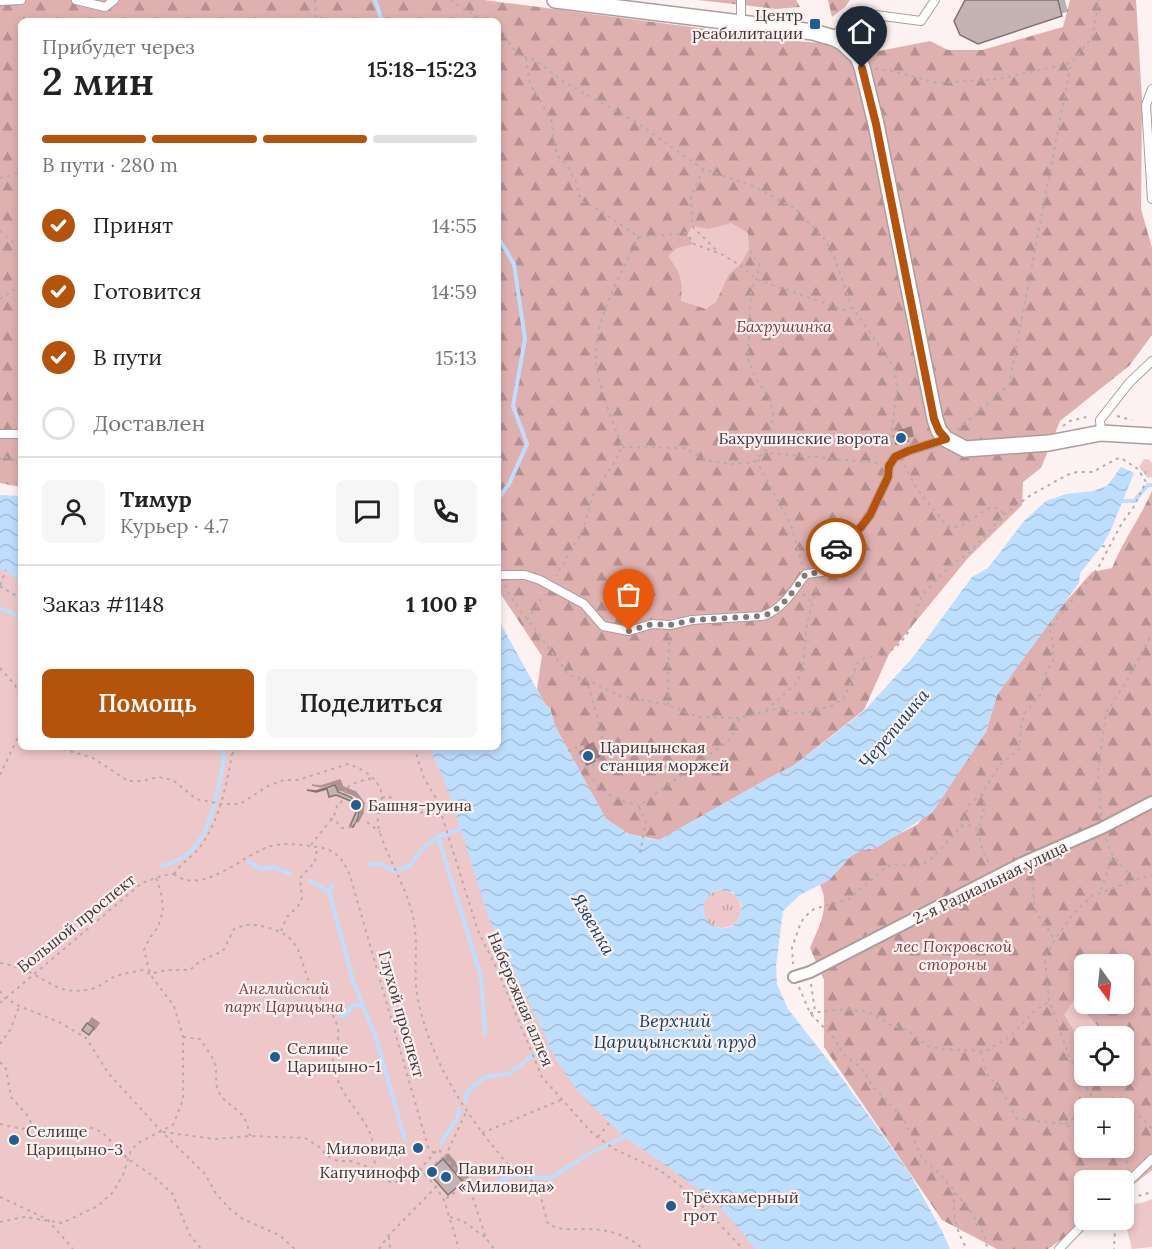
<!DOCTYPE html>
<html lang="ru">
<meta charset="utf-8">
<style>
:root{--surface:#fff;--page:#f6f6f6;--text:#222;--muted:#767676;--line:#e0e0e0;--accent:#b45309}
body{margin:0;font-family:Lora,serif;background:var(--page);color:var(--text);height:100vh;display:flex;flex-direction:column;font-size:22px;white-space:nowrap}
*{box-sizing:border-box;margin:0}
p{font-size:20px;color:var(--muted)}
.icon{flex:none;width:33px;height:33px;fill:none;stroke:currentColor;stroke-width:2;stroke-linecap:round;stroke-linejoin:round}
.map{position:relative;flex:1;overflow:hidden}
.sheet{position:absolute;left:18px;top:18px;width:483px;height:732px;display:flex;flex-direction:column;background:var(--surface);border-radius:9px;box-shadow:0 3px 9px #0003}
.sheet>*{flex:none}
.needle{width:39px;rotate:165deg}
.buttons{position:absolute;left:1074px;top:954px;display:grid;gap:12px}
.buttons a{display:grid;place-items:center;width:60px;height:60px;border-radius:9px;background:var(--surface);box-shadow:0 3px 9px #0003;font-size:30px}
.pin{position:absolute;display:grid;place-items:center;width:51px;height:51px;color:#fff;margin:-62px -26px;border-radius:50% 50% 50% 0;rotate:-45deg;box-shadow:0 0 6px #0007}
.pin .icon{rotate:45deg}
.courier{position:absolute;display:grid;place-items:center;width:60px;height:60px;margin:-30px;border:4px solid #b45309;border-radius:50%;background:#fff;color:#222;box-shadow:0 2px 8px #0007}
.headline em{font-style:normal;font-weight:600}
.headline div{display:flex;flex-direction:column-reverse}
.headline{display:flex;align-items:center;justify-content:space-between;height:102px;padding:0 24px}
h1{font-size:39px;font-weight:600;line-height:45px}
.bar{display:grid;grid-template-columns:repeat(4,1fr);gap:9px 6px;align-content:center;height:72px;padding:0 24px}
.bar i{height:8px;border-radius:4px;background:var(--line)}
.bar .current{background:var(--accent)}
.bar p{grid-column:span 4}
.line{display:flex;align-items:center;gap:15px;padding:0 24px;border-top:2px solid var(--line)}
.line div{flex:1}
.round{display:grid;place-items:center;flex:none;width:63px;height:63px;border-radius:9px;background:var(--page)}
ol{padding:0 24px;list-style:none}
li{display:flex;align-items:center;gap:18px;height:66px}
li p{margin-inline-start:auto}
li .icon{padding:6px;border-radius:50%;background:var(--accent);color:#fff;stroke-width:4}
li:last-child{color:var(--muted)}
li i{width:33px;height:33px;border:3px solid var(--line);border-radius:50%}
.primary-button{display:flex;gap:12px;margin-top:auto;padding:12px 24px}
.primary-button a{flex:1;height:69px;border-radius:9px;background:var(--accent);color:#fff;font-size:24px;font-weight:600;line-height:69px;text-align:center}
.primary-button a+a{background:var(--page);color:var(--text)}
.map>svg:first-child{display:block}
</style>
<div class="map">
<svg width="1152" height="1249" viewBox="0 0 1152 1249">
<defs>
<pattern id="grass-tufts" width="24" height="20" patternUnits="userSpaceOnUse" patternTransform="scale(1.5)"><rect width="24" height="20" fill="#eec8c8"/><path d="M3 7l-1-3M5 7V3M7 7l1-3M15 17l-1-3M17 17v-4M19 17l1-3" fill="none" stroke="#c2a3a3"/></pattern>
<pattern id="forest-firs" width="22" height="20" patternUnits="userSpaceOnUse" patternTransform="scale(1.5)"><rect width="22" height="20" fill="#dfb0b0"/><path d="M5 1l3.5 6h-7zM16 11l3.5 6h-7z" fill="#b69090"/></pattern>
<pattern id="water-waves" width="16" height="10" patternUnits="userSpaceOnUse" patternTransform="scale(1.5)"><rect width="16" height="10" fill="#bedefd"/><path d="M0 5q4-4 8 0t8 0" fill="none" stroke="#a4bfda"/></pattern>
<filter id="shadow"><feDropShadow dx="5" dy="-5" stdDeviation="0" flood-color="#0004"/></filter>
</defs>
<rect width="100%" height="100%" fill="#fdf1f1"/>
<path fill="url(#grass-tufts)" d="M1144,459L1150,460L1152,463V477L1148,478L1139,467Z
M703 909a19 19 0 1 1 38 0a19 19 0 1 1-38 0Z"/>
<path fill="url(#forest-firs)" fill-rule="evenodd" d="M0,0H484L807,42L824,43L859,33L874,52L930,41L948,50H982L1063,27L1070,0H1136L1142,99L1141,209L1152,248V335L1129,366L1060,421L1041,468L1023,482L1022,505L968,558L889,654L864,710L793,766L771,777L659,840L629,834L606,819L555,726L550,708L545,704L537,689L542,656L498,590V483L502,458L498,463V21H21V487L0,483Z
M698,0H796L800,7L776,9Z
M828,0H850L845,7L832,17Z
M1152,491V1170L1124,1192V1180H1084V1220L1075,1230L1048,1249H997L942,1220L824,1047V980L810,948C818,928 831,907 820,885L829,880L851,856L862,850L876,848L888,840L918,824L986,732L997,695L1053,616L1092,572L1112,568C1123,541 1140,518 1152,491ZM1084,964H1124V1004H1084ZM1084,1036H1124V1076H1084ZM1084,1108H1124V1148H1084Z"/>
<path fill="#eec8c8" d="M731,223L748,233L749,249L740,265L729,274L716,302L706,309L681,301C683,280 681,274 668,256L677,248L693,244L687,235L692,226L709,229Z
M0,539L21,545V747H498L854,1249H0Z
M1074,1000L1107,1036H1084V1047L1064,1015Z
M1152,1199V1247L1132,1249L1124,1218V1206L1145,1202Z"/>
<path fill="url(#water-waves)" fill-rule="evenodd" d="M1121,467L1134,473L1110,532L1102,546L1080,573L1079,583L997,695L986,732L932,813L876,848L862,850L851,856L829,880L800,895L783,911L776,966L777,984L788,1009L842,1078L909,1172L942,1231L950,1249H756L714,1200L625,1137L599,1113L578,1092L557,1061L489,919L453,805L441,772L428,747H498V619L545,704L550,708L555,726L606,819L629,834L650,839L659,840L771,777L793,766L864,711L914,656L972,577L988,568L1024,521L1046,501L1066,494L1093,491L1107,486ZM718,890L733,892L741,904C744,931 712,938 703,912C703,901 708,894 718,890Z
M0,495L21,496V582L0,568Z"/>
<g fill="none" stroke-linecap="round" stroke-linejoin="round">
<path stroke="#bedefd" stroke-width="4" d="M375,0L382,21
M498,237L514,264L525,339L513,406L527,444L509,484L498,499
M1123,501H1134L1148,485H1152
M0,608L21,617
M242,747H244
M448,833L460,829
M438,836L481,977L485,1033
M249,862L260,869L273,867L290,874
M368,864H380L395,871
M162,866C171,863 181,860 188,854C212,833 218,790 224,759L223,752L216,747
M396,870L410,866L420,851L438,836L448,833
M310,881L329,891
M333,885L329,891L353,981L375,1035L405,1140
M339,1016L346,1015L353,1005L363,1006
M532,1056L551,1047
M466,1101V1093L485,1077L511,1073L531,1056
M441,1143L457,1119L459,1109
M527,1177L551,1178L590,1153L625,1137
M481,1188L513,1176L526,1177"/>
</g>
<path fill="#c5b2b2" stroke="#837272" stroke-width="1.5" filter="url(#shadow)" d="M965,0H1058L1062,16L978,44L960,35L954,21Z
M906,432L908,441L896,444L894,436Z
M588,748L595,761L587,765L580,752Z
M335,785L338,792L351,797L359,808L358,818L353,827L350,826L356,812L351,801L336,795L329,797L327,789L316,792L307,790L316,791Z
M87,1023L94,1028L89,1035L82,1030Z
M443,1159L463,1182L448,1195L428,1172Z"/>
<g fill="none" stroke-linecap="round" stroke-linejoin="round">
<g stroke="#ae9c9c" stroke-width="10">
<path id="service" d="M76,0L105,7L114,0
M741,0V23
M0,1L21,0
M834,38L853,12L921,21L935,0
M1152,89L1146,105L1152,199
M1101,433L1100,420L1129,383L1152,361
M0,434H21
M502,575H525L540,580L584,604L603,626L629,631L652,624L670,625L692,620L762,616C782,611 793,590 806,574L822,572L828,559L838,546L861,527L870,515L888,477L889,466L895,457L908,451L946,439
M1124,1186L1152,1159
M1059,1249L1087,1220"/>
</g>
<g stroke="#ae9c9c" stroke-width="14">
<path id="pedestrian" d="M794,977L810,972L1022,863L1102,828L1152,802"/>
</g>
<g stroke="#ae9c9c" stroke-width="18">
<path id="minor" d="M555,0L813,32L834,38L842,42L858,57L862,67L876,124L935,419L939,431L946,439L965,449L1049,443L1101,433L1152,436"/>
</g>
<path stroke="#b6acac" stroke-width="2" stroke-dasharray="3 4.5" stroke-linecap="butt" d="M315,0L316,21
M450,0C461,8 472,11 480,21
M498,32L504,35L518,55L535,60L564,82L636,122L703,169L753,186L796,209L809,223L826,241L834,257L852,307L894,367L897,388L891,440L893,448
M526,58L530,84L551,119L555,148L560,159L566,164L576,182L581,201L596,208L639,237C622,273 589,326 597,367C601,394 613,421 622,447L616,460L594,492L583,530L556,576
M875,69L892,71L938,83L999,79L1071,63L1092,38L1099,0
M703,169L691,196L692,226L718,252
M0,178L21,172
M0,231L13,242L21,244
M639,237L687,233L694,244L721,254L740,265L756,279L844,310L851,308
M0,299L21,285
M1117,416L1132,420
M1063,426L1070,421L1091,416
M958,430L1009,385L1071,63
M622,447L683,448L710,461L730,464L754,462L767,449L773,414L770,400L753,373L748,358L751,289L756,279L760,266L749,249
M763,455L770,453L880,463
M759,459L758,462L761,469L791,525L803,566
M0,460L2,456L21,462
M904,465L917,489L947,526C964,531 975,514 990,508H996L1005,514
M1102,546L1109,547
M0,585L6,570
M505,585L510,596L569,675L592,682L620,696L668,705L698,717L740,718L780,708L795,713H806L832,706L843,699L847,692L857,664L862,659L886,653L896,647L906,636L911,626L922,595L952,564L967,555L1005,514L1031,495L1067,475L1077,472H1093L1116,459L1121,458L1138,469L1146,482L1133,508L1122,523L1098,568L1057,619L1050,631L1053,644V661L1047,669L1041,694L1026,711L1022,721L1019,749L999,766L982,794L969,805L961,827L929,861L916,867L894,864L886,867L849,899L814,909L808,914L801,922L792,948L793,964
M0,586L21,599
M803,594L812,602
M527,620L545,594
M0,668L15,685L21,698
M668,705L669,633
M766,710L797,683L803,667L807,623L818,583
M56,747L93,758L128,781H142L158,777L173,780L196,799L221,804H240L268,786L284,780H298L348,764C363,769 381,779 382,797C382,812 374,814 380,833C389,860 405,885 412,913C420,942 412,971 418,1000C429,1053 458,1103 492,1145C498,1151 503,1161 510,1166C518,1172 529,1176 535,1185C542,1195 544,1212 548,1224C561,1231 571,1229 585,1229C607,1229 626,1234 643,1249
M229,747L232,754L238,747
M414,747L424,778L437,800L478,931L497,969L542,1077L592,1133L614,1149L661,1171L692,1195L743,1249
M568,751L576,747C583,766 594,786 612,796C620,801 631,803 639,806L731,739L740,718
M586,770L598,762L602,734L587,681
M0,775L21,731
M345,794L346,788L357,782L373,778
M982,794C987,814 981,812 979,828C978,838 984,858 991,865
M382,798L388,796L393,799L397,807C413,806 428,819 442,815
M639,807L646,822L640,853
M1101,816L1098,772L1106,713L1127,680L1152,634
M330,819H334L342,828L352,827C364,807 356,800 337,793
M367,822L380,832
M961,827L969,825L978,829
M1106,839L1113,856L1135,880L1152,875
M311,845L334,816L337,806L340,805L343,797
M1028,873C1037,887 1031,899 1036,911C1041,921 1050,929 1054,941
M174,874C202,897 245,853 271,846C286,842 302,845 317,847C338,850 344,860 351,879L428,1147L434,1153
M174,874C181,863 192,857 200,847C220,819 226,787 232,754
M1101,890L1113,856
M281,931L287,917L298,906L302,898L300,878L315,862L317,848
M0,963C11,965 21,968 31,973C52,983 60,994 87,990C98,989 106,980 116,976C125,973 134,972 143,970L150,974L166,970H190L200,961L223,951L234,929C248,923 254,924 269,928C304,937 298,961 312,987C320,1000 332,1009 337,1025C342,1043 332,1046 333,1060C333,1066 336,1073 337,1078C344,1098 359,1111 368,1129C375,1141 374,1156 375,1169
M811,984L815,1011
M799,987L810,1013L834,1038L843,1054L861,1068L874,1088L903,1118L922,1158L941,1175L970,1210L984,1235L987,1247L990,1249
M0,991L5,998L19,1006L59,1022L86,1038L109,1074L162,1132L205,1174L216,1194L232,1211L243,1219L279,1235L295,1249
M0,1003L142,883L164,875L174,874
M810,1013L844,1009L869,1012L891,1025L907,1030L927,1046L942,1049L986,1051L1011,1036L1032,1013L1048,1002
M183,1037L200,1039C205,1047 212,1055 215,1064C218,1074 213,1084 221,1096C226,1103 232,1105 238,1111C246,1117 248,1127 250,1136
M0,1044L10,1030L19,1007
M981,1052L988,1076L1002,1091L1017,1119L1065,1124L1084,1134
M0,1062L6,1069L11,1097L27,1115L32,1124L50,1136L89,1127L102,1132L128,1159L153,1176L172,1193L190,1235L201,1249
M1089,1108L1096,1104
M1109,1108L1096,1104L1069,1057L1053,1010L1049,1001L1045,958L1054,941L1072,915L1092,896L1135,880
M1124,1112L1141,1117L1152,1129
M0,1124L23,1129L32,1124
M1065,1124L1084,1112
M163,1132L214,1139L250,1136L305,1138L318,1146L327,1156L338,1161H350L375,1169L384,1179L392,1183L417,1178L420,1169L438,1149L468,1183L444,1200
M482,1133L561,1100
M598,1137L609,1123
M1124,1146L1128,1169
M445,1157L467,1110
M420,1169L436,1187L444,1200L459,1249
M424,1174L444,1156
M463,1177L509,1165
M468,1183L486,1238L494,1249
M954,1192C953,1215 955,1229 967,1249
M0,1197L47,1219L73,1249
M1124,1200L1152,1192
M450,1217L463,1221L486,1238
M1109,1220L1115,1231L1114,1249
M0,1222L24,1217L62,1223L98,1206L113,1192L123,1175L131,1150L140,1142L173,1125L183,1100V1037L174,1006L150,974L144,950L149,939L158,927L163,911L161,892L156,878
M389,1237L390,1249
M379,1249L389,1235L439,1184"/>
<use href="#service" stroke="#fff" stroke-width="8"/>
<use href="#pedestrian" stroke="#fff" stroke-width="10"/>
<use href="#minor" stroke="#fff" stroke-width="15"/>
</g>
<g fill="none" stroke-linecap="round" stroke-linejoin="round">
<path stroke="#827979" stroke-width="6" stroke-dasharray="0 10.8" d="M629,631L652,624L670,625L693,620L762,616C782,611 793,590 806,574L822,572L828,559L836,548"/>
<path stroke="#b45309" stroke-width="8" d="M836,548L861,527L870,515L888,477L889,466L895,457L908,451L946,439L939,431L934,419L876,124L862,68"/>
</g>
<g fill="#1d5f94" stroke="#fdf1f1" stroke-width="2">
<rect x="809" y="18" width="12" height="12" rx="3"/>
<circle cx="901" cy="438" r="6"/>
<circle cx="588" cy="756" r="6"/>
<circle cx="356" cy="805" r="6"/>
<circle cx="275" cy="1057" r="6"/>
<circle cx="14" cy="1140" r="6"/>
<circle cx="418" cy="1148" r="6"/>
<circle cx="432" cy="1172" r="6"/>
<circle cx="446" cy="1177" r="6"/>
<circle cx="671" cy="1206" r="6"/>
</g>
<g text-anchor="middle" stroke-width="4.5" stroke-linejoin="round" paint-order="stroke">
<g font-size="16" fill="#403838" stroke="#fdf1f1" text-anchor="start">
<text x="803" y="21" text-anchor="end">Центр<tspan x="803" dy="18">реабилитации</tspan></text>
<text x="889" y="444" text-anchor="end">Бахрушинские ворота</text>
<text x="600" y="753">Царицынская<tspan x="600" dy="18">станция моржей</tspan></text>
<text x="368" y="811">Башня-руина</text>
<text x="287" y="1054">Селище<tspan x="287" dy="18">Царицыно-1</tspan></text>
<text x="26" y="1137">Селище<tspan x="26" dy="18">Царицыно-3</tspan></text>
<text x="406" y="1154" text-anchor="end">Миловида</text>
<text x="458" y="1174">Павильон<tspan x="458" dy="18">«Миловида»</tspan></text>
<text x="420" y="1178" text-anchor="end">Капучинофф</text>
<text x="683" y="1203">Трёхкамерный<tspan x="683" dy="18">грот</tspan></text>
</g>
<g font-size="16" font-style="italic" fill="#7b3e41" stroke="#fdf1f1">
<text x="784" y="332">Бахрушинка</text>
<text x="953" y="952">лес Покровской<tspan x="953" dy="18">стороны</tspan></text>
<text x="284" y="994">Английский<tspan x="284" dy="18">парк Царицына</tspan></text>
</g>
<g font-size="16" fill="#403838" stroke="#fdf1f1">
<text transform="translate(990 882) rotate(-26)" y="6">2-я Радиальная улица</text>
<text transform="translate(76 923) rotate(-39)" y="6">Большой проспект</text>
<text transform="translate(521 999) rotate(67)" y="6">Набережная аллея</text>
<text transform="translate(402 1014) rotate(74)" y="6">Глухой проспект</text>
</g>
<g font-size="18" font-style="italic" fill="#104169" stroke="#fdf1f1">
<text transform="translate(894 729) rotate(-50)" y="6">Черепишка</text>
<text transform="translate(593 924) rotate(60)" y="6">Язвенка</text>
<text x="675" y="1027">Верхний<tspan x="675" dy="21">Царицынский пруд</tspan></text>
</g>
</g>
</svg>
<div class="buttons">
<a><svg class="needle" viewBox="-14 -14 28 28"><path d="M0-13l5 13h-10z" fill="#e53935"/><path d="M0 13l5-13h-10z" fill="#767676"/></svg></a>
<a><svg class="icon" aria-label="locate" viewBox="0 0 24 24"><circle cx="12" cy="12" r="6"/><path d="M12 2v4M12 18v4M2 12h4M18 12h4"/></svg></a>
<a>+</a>
<a>−</a>
</div>
<div class="pin" style="left:629px;top:631px;background:#ea580c"><svg class="icon" aria-label="bag" viewBox="0 0 24 24"><path d="M5 8h14l-1 12H6zM9 8a3 3 0 0 1 6 0"/></svg></div>
<div class="pin" style="left:862px;top:68px;background:#1f2937"><svg class="icon" aria-label="home" viewBox="0 0 24 24"><path d="M3 11l9-7 9 7M6 9v11h12V9"/></svg></div>
<div class="courier" style="left:836px;top:548px"><svg class="icon" aria-label="car" viewBox="0 0 24 24"><path d="M5 17H2v-5l4-1 3-4h7l3 4 3 1v5h-3M9 17h6M6 11h13"/><circle cx="7" cy="17" r="2"/><circle cx="17" cy="17" r="2"/></svg></div>
<section class="sheet">
<div class="headline"><div><h1>2 мин</h1><p>Прибудет через</p></div><em>15:18–15:23</em></div>
<div class="bar"><i class="current"></i><i class="current"></i><i class="current"></i><i></i><p>В пути · 280 m</p></div>
<ol>
<li><svg class="icon" aria-label="check" viewBox="0 0 24 24"><path d="M5 12l5 5 9-10"/></svg>Принят<p>14:55</p></li>
<li><svg class="icon" aria-label="check" viewBox="0 0 24 24"><path d="M5 12l5 5 9-10"/></svg>Готовится<p>14:59</p></li>
<li><svg class="icon" aria-label="check" viewBox="0 0 24 24"><path d="M5 12l5 5 9-10"/></svg>В пути<p>15:13</p></li>
<li><i></i>Доставлен</li>
</ol>
<div class="line" style="height:108px"><a class="round"><svg class="icon" aria-label="person" viewBox="0 0 24 24"><circle cx="12" cy="8" r="4"/><path d="M4 21q1-7 8-7t8 7"/></svg></a><div><b>Тимур</b><p>Курьер · 4.7</p></div><a class="round"><svg class="icon" aria-label="chat" viewBox="0 0 24 24"><path d="M4 5h16v11H9l-5 4z"/></svg></a><a class="round"><svg class="icon" aria-label="phone" viewBox="0 0 24 24"><path d="M5 4h4l2 5-3 2q2 4 5 5l2-3 5 2v4C11 20 4 13 5 4z"/></svg></a></div>
<div class="line" style="height:78px"><div>Заказ #1148</div><b>1 100 ₽</b></div>
<div class="primary-button"><a>Помощь</a><a>Поделиться</a></div>
</section>
</div>
